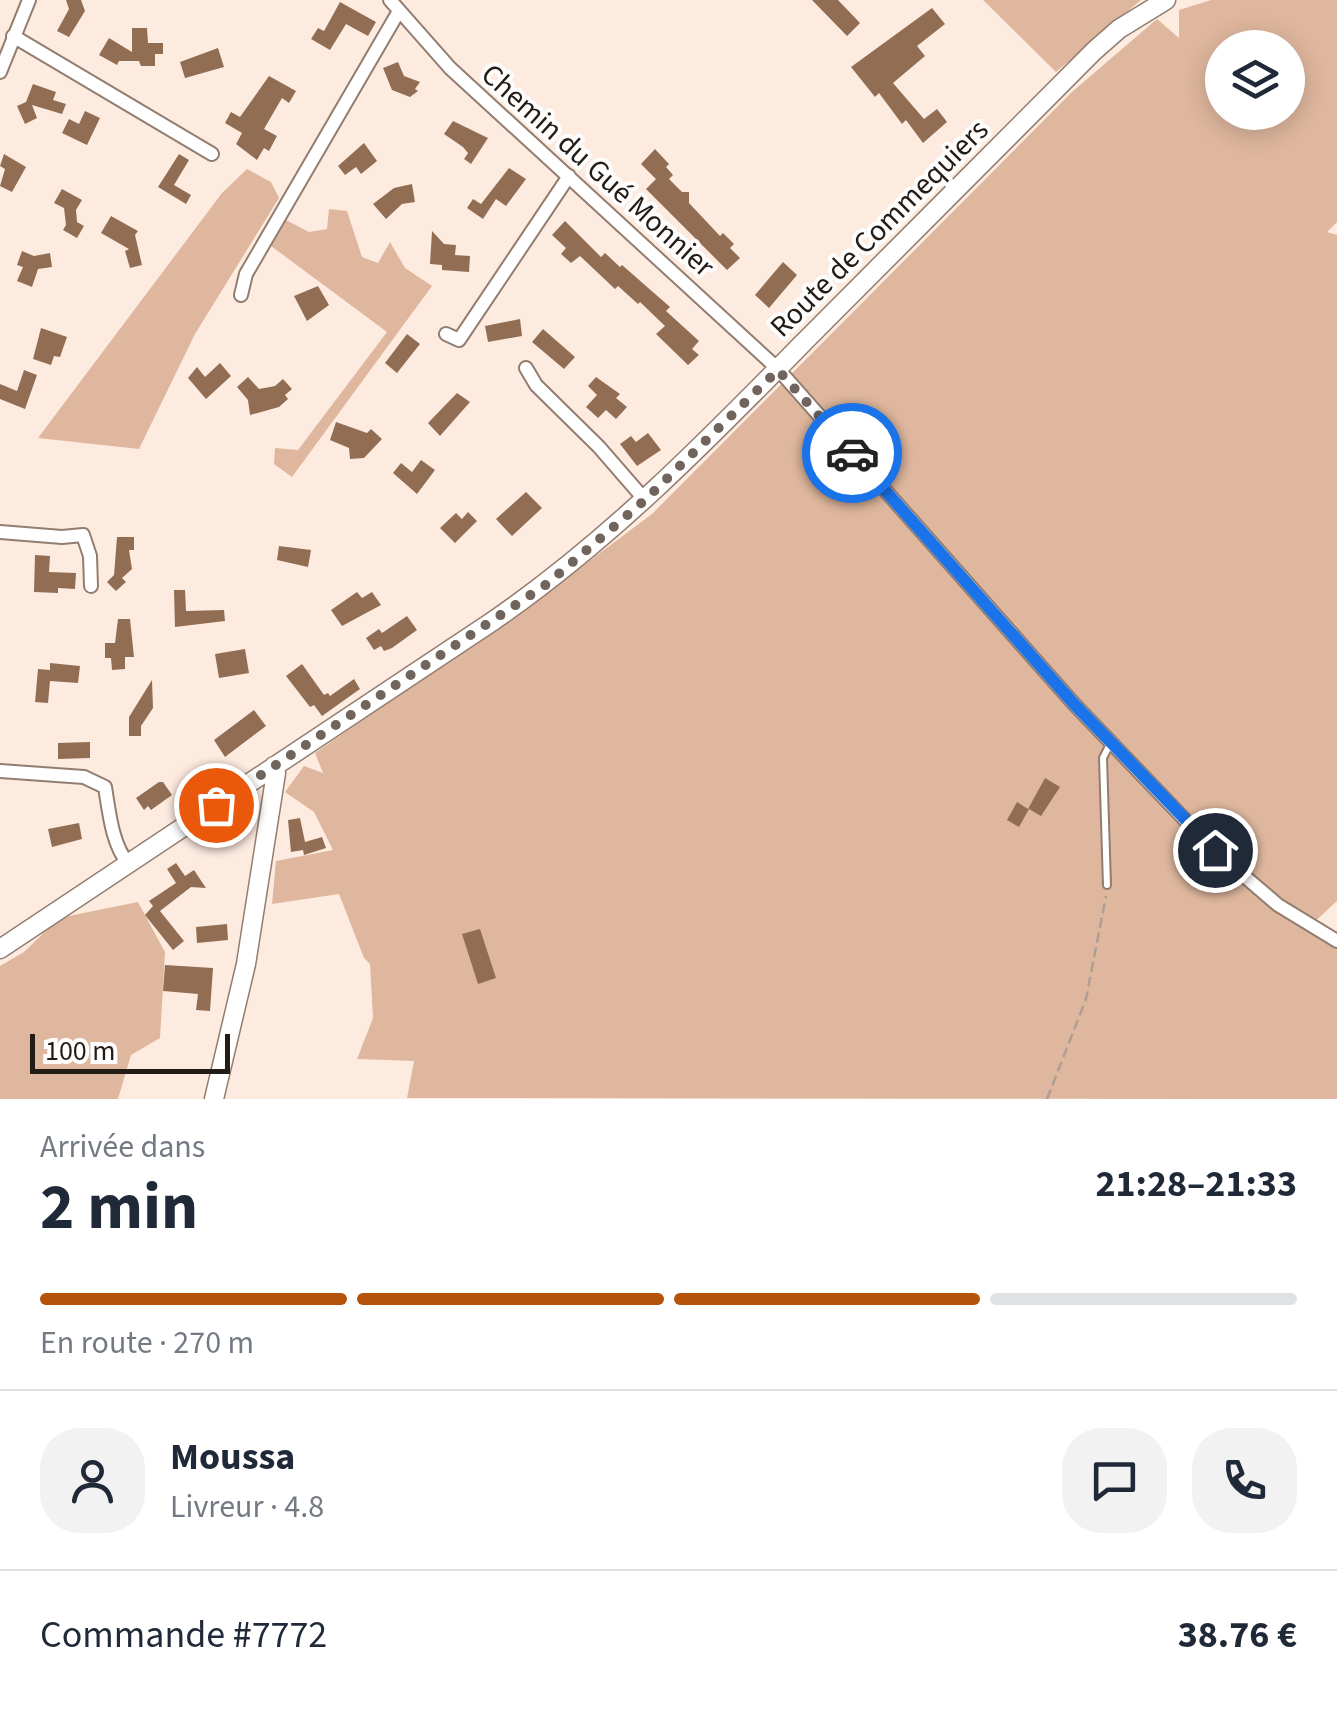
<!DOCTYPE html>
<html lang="fr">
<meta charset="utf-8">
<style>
:root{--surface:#fff;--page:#f2f2f3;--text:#1f2937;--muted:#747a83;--line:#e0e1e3;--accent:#b45309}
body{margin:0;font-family:"Source Sans 3",sans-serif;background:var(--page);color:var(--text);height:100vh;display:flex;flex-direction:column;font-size:38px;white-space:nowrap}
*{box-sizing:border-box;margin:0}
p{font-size:32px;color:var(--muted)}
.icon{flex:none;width:55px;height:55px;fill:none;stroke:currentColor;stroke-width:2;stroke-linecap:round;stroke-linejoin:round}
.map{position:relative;height:1099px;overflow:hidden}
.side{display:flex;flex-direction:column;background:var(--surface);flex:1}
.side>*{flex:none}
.tools{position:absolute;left:1205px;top:30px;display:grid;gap:20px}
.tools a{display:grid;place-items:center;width:100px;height:100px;border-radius:50%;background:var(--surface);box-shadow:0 5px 25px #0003;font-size:50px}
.scale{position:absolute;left:30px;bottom:25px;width:200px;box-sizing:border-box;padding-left:10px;border:5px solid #231b16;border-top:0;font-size:28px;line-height:35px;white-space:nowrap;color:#231b16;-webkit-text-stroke:8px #fdfdfd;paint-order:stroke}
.pin{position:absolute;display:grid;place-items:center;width:85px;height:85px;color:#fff;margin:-42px;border:5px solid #fff;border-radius:50%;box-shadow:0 2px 10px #0007}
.courier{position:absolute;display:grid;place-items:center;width:100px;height:100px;margin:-50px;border:8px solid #1a73e8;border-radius:50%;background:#fff;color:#222;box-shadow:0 2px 12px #0007}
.head em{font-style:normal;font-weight:700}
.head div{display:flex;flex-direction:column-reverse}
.head{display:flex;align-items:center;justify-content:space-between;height:170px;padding:0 40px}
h1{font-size:65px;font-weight:700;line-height:75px}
.bar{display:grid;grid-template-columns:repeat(4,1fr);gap:15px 10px;align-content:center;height:120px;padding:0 40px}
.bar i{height:12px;border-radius:8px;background:var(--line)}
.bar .active{background:var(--accent)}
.bar p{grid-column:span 4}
.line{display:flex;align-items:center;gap:25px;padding:0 40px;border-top:2px solid var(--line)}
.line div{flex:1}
.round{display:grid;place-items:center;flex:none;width:105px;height:105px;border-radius:40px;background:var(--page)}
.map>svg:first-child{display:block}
</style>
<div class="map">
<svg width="1337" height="1099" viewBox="0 0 1337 1099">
<rect width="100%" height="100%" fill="#feebe0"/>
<path fill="#dfb79e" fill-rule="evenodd" d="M983,0H1141L1056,72Z
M1211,0H1337V222L1327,232L1337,235V901L1310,926L1337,941V1099L407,1098L414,1061L357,1059L373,1018L370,964L364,958L339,894L272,904L276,861L333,850L314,812L285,792L304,766L323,773L315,753L537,600L652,514L1073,91L1157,19L1179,38V10ZM1222,48H1288V112H1222Z
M247,169L271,182L279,198L195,334L139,449L38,438L222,193Z
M329,209L347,211L362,257L378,263L390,242L405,268L432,286L292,477L274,464L275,448L298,450L387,332L271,246L286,220L309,232L327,229Z
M138,902L165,952L160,1038L131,1055L118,1099H0V966L24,952L59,918Z"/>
<path fill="#916e53" d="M66,0H81L85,11L69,37L57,31L69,9Z
M812,0H838L860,23L847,36Z
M340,2L376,22L368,36L346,24L330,50L311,39L318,28L324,31Z
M932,8L945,24L917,46L925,56L893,83L924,119L937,109L947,122L923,143L906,120L902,124L879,93L875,97L851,67Z
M132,28H147L148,43H163V54H155V66H141L139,61H119L117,65L99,55L109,38L132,52Z
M218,48L224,67L185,78L180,62Z
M398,62L404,76L420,82L415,89L418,91L410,97L392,90L383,68Z
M269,76L296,91L289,103L282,98L264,129L277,136L269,151L264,148L257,160L236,144L242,133L225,123L231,112L240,117Z
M33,84L56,92L53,100L66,104L62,114L32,105L37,118L25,124L17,106L26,102Z
M85,111L100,118L87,145L62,133L69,119L79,124Z
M453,121L488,138L471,164L464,159L468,153L463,147L444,134Z
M364,143L377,161L361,174L356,167L345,175L338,166Z
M655,149L669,164L666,167L673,175L669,179L682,192H689V203L720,236L723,233L734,244L730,248L740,258L727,270L646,189L656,179L641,164Z
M4,154L26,167L12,192L0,186L5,169L0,166Z
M179,154L189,160L174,185L191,195L186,204L158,187Z
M509,168L526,179L506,206L496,199L483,219L467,208L473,199L481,204Z
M412,184L415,202L402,204L386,219L373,204L394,188Z
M62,189L82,200L76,210L77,222L84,226L77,238L63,230L66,225L64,208L54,203Z
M111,216L138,231L135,235L142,265L130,268L125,251L129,249L101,233Z
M565,221L601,257L605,253L620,267L622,265L670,307L666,311L699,341L692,349L699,355L688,365L656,334L665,326L640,302L638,304L618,286L615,289L580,256L571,263L561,254L566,248L552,235Z
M432,231L444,244L456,245L455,255L470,256L469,272L442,270V265L430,264Z
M22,251L34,256L50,253L52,267L38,269L32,287L17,281L23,267L17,265Z
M783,262L797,275L769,308L755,295Z
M318,286L329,305L307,321L294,296Z
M520,319L522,336L488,342L485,326Z
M41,328L67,337L60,357L54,356L51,365L33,359Z
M543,329L575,357L564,369L532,342Z
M407,334L420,344L397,373L385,363Z
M220,363L231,376L206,399L188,378L197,367L205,377Z
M24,370L37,375L25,409L0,399V384L17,391Z
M248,377L259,389L275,386L283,379L292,389L285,395L288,399L279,407L250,415L248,400L237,387Z
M596,377L620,394L616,398L627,407L616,419L606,410L598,418L586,407L597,395L588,386Z
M457,393L470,402L440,436L428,423Z
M336,422L367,433L371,429L382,439L364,458L350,459L349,448L330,440Z
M648,433L661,450L637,466L620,444L631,436L636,442Z
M421,460L435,470L417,494L393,473L401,463L412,472Z
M526,492L542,508L512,536L496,519Z
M468,512L477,521L455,543L440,528L456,513L462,519Z
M117,537H134V550H129L132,569L122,578L126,582L116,591L107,582L114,575Z
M279,546L311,550L308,567L277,560Z
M35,555L50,556L49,572L76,573L75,589L58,588V593L34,592Z
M174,590H185L186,611L224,610L225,621L175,627Z
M357,592L362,598L372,592L381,605L342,626L331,610Z
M407,616L417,630L392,648L384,651L381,646L374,650L366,638L379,629L382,633Z
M118,619H130L134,657H125V669L112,670L111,658H105V643H115Z
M245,649L249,673L219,678L215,654Z
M50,663L80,666L78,683L50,681L48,703L35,702L38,669L50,670Z
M302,664L324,695L328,693L330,696L354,679L360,689L322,716L314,705L310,707L286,676Z
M152,680L153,708L141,726V736H129V717Z
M254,710L266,726L225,757L214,740Z
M90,742V758L58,759V743Z
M1045,778L1060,787L1041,816L1029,809L1019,827L1007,820L1017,802L1028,809Z
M159,782H163L172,795L151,810L148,806L144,810L136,798Z
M300,818L305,842L322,837L326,848L304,855L303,850L291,852L288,820Z
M79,823L82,839L52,847L48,829Z
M176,863L185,876L194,870L206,888L191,887L160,911L184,941L173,950L145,915L153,906L149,901L176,883L167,869Z
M227,924L228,940L197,943L196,927Z
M480,929L496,978L478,984L462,934Z
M165,965L213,968L210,1011L196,1010L198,994L163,991Z"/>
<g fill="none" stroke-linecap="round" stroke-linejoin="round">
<g stroke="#927d70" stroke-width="10">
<path id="lane" d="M1107,885L1103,758L1110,744"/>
</g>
<g stroke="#927d70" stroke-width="16">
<path id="street" d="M390,0L450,68L778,369L1074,704L1215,851L1278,905L1337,941
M13,36L212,154
M0,72L29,0
M241,295L246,274L399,11
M446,334L459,340L569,176
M526,368L536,385L599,447L645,500
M0,532L62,537L83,535L90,556L91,586
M0,771L84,777L105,787C109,811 112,845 128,863"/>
</g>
<g stroke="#927d70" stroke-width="21">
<path id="secondary" d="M0,949L493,621C609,541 706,442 804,342C901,245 997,148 1094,51L1119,29L1166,0
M214,1099L246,964L276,773L274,766"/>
</g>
<path stroke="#ad9e96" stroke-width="2.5" stroke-dasharray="10 5" stroke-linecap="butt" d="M1047,1099L1086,999L1106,896"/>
<use href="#lane" stroke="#fff" stroke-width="6"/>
<use href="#street" stroke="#fff" stroke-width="12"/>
<use href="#secondary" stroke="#fff" stroke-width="18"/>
</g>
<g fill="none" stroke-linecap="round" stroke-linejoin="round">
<path stroke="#70645d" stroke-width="10" stroke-dasharray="0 18" d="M216,805L547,584L645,500L778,370L852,453"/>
<path stroke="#1a73e8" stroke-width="12" d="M852,453L1074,704L1215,850"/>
</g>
<g text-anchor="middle" stroke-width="8" stroke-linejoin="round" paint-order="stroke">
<g font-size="30" fill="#231b16" stroke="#fdfdfd">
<text transform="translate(598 170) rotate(42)" y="10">Chemin du Gué Monnier</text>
<text transform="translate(879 228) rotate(-45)" y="10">Route de Commequiers</text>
</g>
</g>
</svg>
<div class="tools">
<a><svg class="icon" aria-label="layers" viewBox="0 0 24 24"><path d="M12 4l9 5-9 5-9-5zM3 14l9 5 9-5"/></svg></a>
</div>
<div class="scale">100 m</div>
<div class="pin" style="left:216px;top:805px;background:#ea580c"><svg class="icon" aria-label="bag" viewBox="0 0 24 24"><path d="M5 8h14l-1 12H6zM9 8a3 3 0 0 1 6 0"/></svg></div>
<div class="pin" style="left:1215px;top:850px;background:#1f2937"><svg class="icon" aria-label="home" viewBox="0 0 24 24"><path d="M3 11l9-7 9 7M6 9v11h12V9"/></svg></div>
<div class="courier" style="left:852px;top:453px"><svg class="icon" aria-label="car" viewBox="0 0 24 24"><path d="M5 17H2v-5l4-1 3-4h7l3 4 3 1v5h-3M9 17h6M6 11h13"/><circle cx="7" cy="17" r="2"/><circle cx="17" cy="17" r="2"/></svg></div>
</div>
<section class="side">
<div class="head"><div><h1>2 min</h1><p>Arrivée dans</p></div><em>21:28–21:33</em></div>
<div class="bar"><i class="active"></i><i class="active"></i><i class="active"></i><i></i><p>En route · 270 m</p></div>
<div class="line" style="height:180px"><a class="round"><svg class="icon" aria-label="person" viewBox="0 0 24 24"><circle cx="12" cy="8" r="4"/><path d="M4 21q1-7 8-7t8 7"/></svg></a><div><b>Moussa</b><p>Livreur · 4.8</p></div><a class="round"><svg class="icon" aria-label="chat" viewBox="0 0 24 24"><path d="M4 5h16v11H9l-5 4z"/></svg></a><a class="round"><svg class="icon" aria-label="phone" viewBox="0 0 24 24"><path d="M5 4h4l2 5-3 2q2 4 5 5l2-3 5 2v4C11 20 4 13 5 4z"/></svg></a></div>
<div class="line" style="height:130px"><div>Commande #7772</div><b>38.76 €</b></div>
</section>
